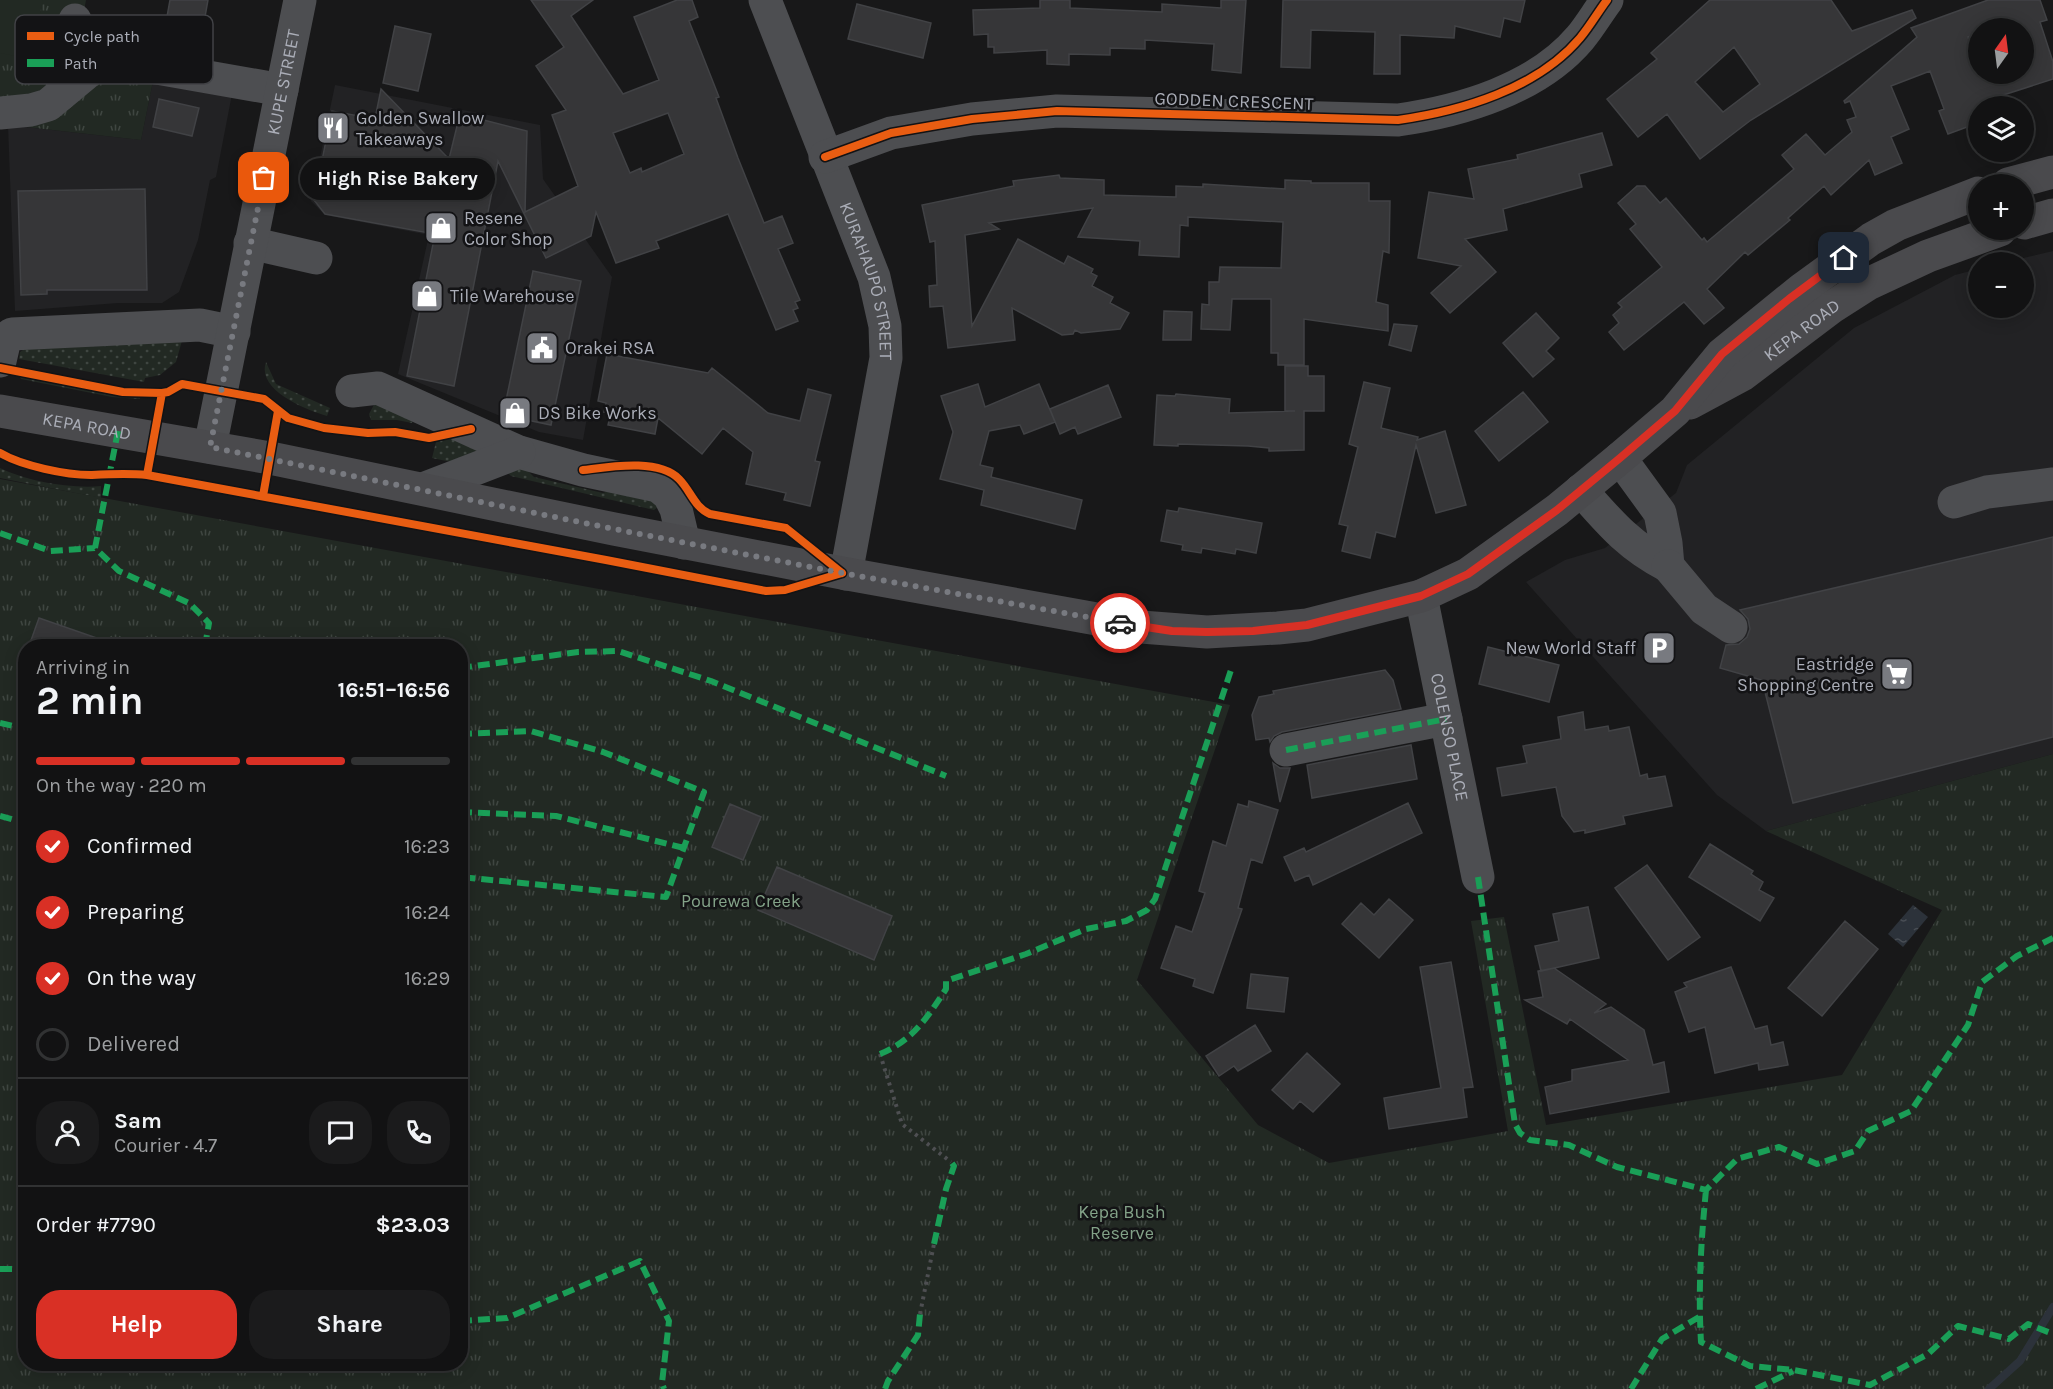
<!DOCTYPE html>
<meta charset="utf-8">
<style>
:root{--surface:#121213;--page:#1b1b1c;--text:#f1f3f6;--muted:#9c9ea0;--line:#313233;--accent:#d93025}
body{margin:0;font-family:Karla,sans-serif;background:var(--page);color:var(--text);height:100vh;display:flex;flex-direction:column;font-size:22px;white-space:nowrap}
*{box-sizing:border-box;margin:0}
p{font-size:20px;color:var(--muted)}
.icon{flex:none;width:33px;height:33px;fill:none;stroke:currentColor;stroke-width:2;stroke-linecap:round;stroke-linejoin:round}
.map{position:relative;flex:1;overflow:hidden}
.panel{position:absolute;left:18px;top:639px;width:450px;height:732px;display:flex;flex-direction:column;background:var(--surface);border-radius:24px;box-shadow:0 3px 15px #0003,0 0 0 2px var(--line)}
.panel>*{flex:none}
.needle{width:39px;rotate:14deg}
.controls{position:absolute;left:1968px;top:18px;display:grid;gap:12px}
.controls a{display:grid;place-items:center;width:66px;height:66px;border-radius:50%;background:var(--surface);box-shadow:0 3px 15px #0003,0 0 0 2px var(--line);font-size:30px}
.pin{position:absolute;display:grid;place-items:center;width:51px;height:51px;color:#fff;margin:-26px;border-radius:12px;box-shadow:0 3px 9px #0006}
.courier{position:absolute;display:grid;place-items:center;width:60px;height:60px;margin:-30px;border:4px solid #d93025;border-radius:50%;background:#fff;color:#222;box-shadow:0 2px 8px #0007}
.bubble{position:absolute;height:42px;border-radius:21px;background:var(--surface);box-shadow:0 3px 15px #0003,0 0 0 2px var(--line);font-size:20px;font-weight:700;line-height:42px;text-align:center}
.head em{font-style:normal;font-weight:700}
.head div{display:flex;flex-direction:column-reverse}
.head{display:flex;align-items:center;justify-content:space-between;height:102px;padding:0 18px}
h1{font-size:39px;font-weight:700;line-height:45px}
.bar{display:grid;grid-template-columns:repeat(4,1fr);gap:9px 6px;align-content:center;height:72px;padding:0 18px}
.bar i{height:8px;border-radius:4px;background:var(--line)}
.bar .active{background:var(--accent)}
.bar p{grid-column:span 4}
.line{display:flex;align-items:center;gap:15px;padding:0 18px;border-top:2px solid var(--line)}
.line div{flex:1}
.round{display:grid;place-items:center;flex:none;width:63px;height:63px;border-radius:24px;background:var(--page)}
ol{padding:0 18px;list-style:none}
li{display:flex;align-items:center;gap:18px;height:66px}
li p{margin-inline-start:auto}
li .icon{padding:6px;border-radius:50%;background:var(--accent);color:#fff;stroke-width:4}
li:last-child{color:var(--muted)}
li i{width:33px;height:33px;border:3px solid var(--line);border-radius:50%}
.cta{display:flex;gap:12px;margin-top:auto;padding:12px 18px}
.cta a{flex:1;height:69px;border-radius:24px;background:var(--accent);color:#fff;font-size:24px;font-weight:700;line-height:69px;text-align:center}
.cta a+a{background:var(--page);color:var(--text)}
.map>svg:first-child{display:block}
</style>
<div class="map">
<svg width="2053" height="1389" viewBox="0 0 2053 1389">
<defs>
<pattern id="grass-dots" width="8" height="8" patternUnits="userSpaceOnUse" patternTransform="scale(1.5)"><rect width="8" height="8" fill="#222923"/><path d="M2 2h.1M6 6h.1" fill="none" stroke="#3f4641" stroke-width="1.8" stroke-linecap="round"/></pattern>
<pattern id="park-tufts" width="24" height="20" patternUnits="userSpaceOnUse" patternTransform="scale(1.5)"><rect width="24" height="20" fill="#222923"/><path d="M3 7l-1-3M5 7V3M7 7l1-3M15 17l-1-3M17 17v-4M19 17l1-3" fill="none" stroke="#3f4641"/></pattern>
<pattern id="water-ripples" width="26" height="14" patternUnits="userSpaceOnUse" patternTransform="scale(1.5)"><rect width="26" height="14" fill="#2c323a"/><path d="M2 4q2-2 4 0t4 0M15 11q2-2 4 0t4 0" fill="none" stroke="#484d54"/></pattern>
</defs>
<rect width="100%" height="100%" fill="#181819"/>
<path fill="#222224" d="M153,81L232,94L216,177L210,180L198,240L179,292L162,303H118L15,311L8,125L141,140Z
M335,85L540,125L543,179L612,277L583,440L539,432L398,374L429,235L325,215L311,201Z
M2053,251V754L1766,831L1717,795L1526,582L1565,560L1605,548L1676,493L1687,465L1854,328L1955,275L1978,269V308H2024V262H2007Z"/>
<path fill="url(#grass-dots)" d="M183,337L176,362L160,375L145,378L144,382L19,359L20,352L29,346Z
M266,362L276,384L330,408L327,416C306,410 256,390 266,362Z
M19,375L140,397V399L112,397L21,379Z
M376,401L415,415L412,423L397,420H371L369,414Z
M459,436L488,449L461,464L432,458L436,442Z
M524,467L534,477L603,493L617,488L655,496L658,507L654,510L511,476L507,472Z
M0,468C26,481 71,489 101,486V498L0,478Z"/>
<path fill="url(#park-tufts)" fill-rule="evenodd" d="M0,0H86L78,42L237,67L153,81L141,140L0,124Z
M0,479L1230,705L1137,980L1258,1125L1329,1163L1508,1131L1471,921L1504,917L1546,1125L1842,1075L1942,910L1766,831L2053,754V1389H0ZM26,646H460V1364H26Z"/>
<path fill="#222923" d="M0,0H43L30,59L0,53Z"/>
<path fill="url(#water-ripples)" d="M1913,905L1928,917L1903,947L1888,934Z"/>
<g fill="none" stroke-linecap="round" stroke-linejoin="round">
<path stroke="#2c323a" stroke-width="8" d="M1989,1389L2020,1361L2053,1307"/>
</g>
<path fill="#363638" stroke="#414245" stroke-width="1.5" fill-rule="evenodd" d="M170,0H208L198,56L161,50Z
M531,0H593L571,16L623,94L659,80L634,17L677,0H692L698,17L689,21L719,97L716,98L738,158L764,223L782,216L793,243L778,249L800,300L795,302L798,308L793,310L798,321L776,330L728,214L656,241L659,248L616,263L596,212L591,236L546,258L498,161L454,386L407,376L435,234L325,214L314,200L332,111L375,119L381,89L449,159L460,114L527,131L525,212L578,186L552,115L566,110L536,66L564,47ZM668,113L684,154L642,172L641,168L630,173L613,133Z
M1040,0H1070V8L1162,12V4L1221,8V0H1246L1241,73L1212,70L1214,44L1145,40V49L1110,48V55L1069,54V65L1047,64V50L994,53V47H988V34L974,35L973,10L1040,8Z
M1283,0H1525L1520,22L1504,18L1500,37L1455,26L1454,38L1400,35V74H1374L1375,32L1311,30L1310,68L1281,67Z
M1710,0H1831L1852,31L1912,10L1916,18L1751,120L1700,159L1667,114L1638,137L1607,99L1657,59L1651,53ZM1734,47L1760,84L1723,112L1695,82Z
M1988,0H2040L2047,20L2040,22L2053,62V79L1988,100L1991,106H1978V123L1948,134L1939,111L1944,109L1930,71L1891,86L1909,129L1891,137L1902,163L1875,175L1869,160L1831,195L1824,186L1788,218L1790,220L1748,255L1745,252L1707,289L1724,308L1704,324L1684,302L1624,350L1609,332L1619,323L1613,315L1622,307L1618,303L1662,267L1630,229L1636,224L1618,203L1637,186H1645L1660,203L1666,198L1702,240L1704,238L1707,242L1794,169L1782,155L1806,134L1825,155L1852,132L1847,120L1856,117L1850,101L1845,103L1844,101L1917,37L1911,28ZM1978,28H2024V74H1978V66L1968,37L1978,33Z
M857,4L931,23L923,58L848,39Z
M395,26L431,34L418,91L383,83Z
M159,99L199,108L192,136L153,127Z
M1602,133L1612,165L1579,174L1582,187L1503,209L1507,230L1465,239L1496,272L1450,313L1431,293L1461,266L1418,258L1429,192L1474,199L1468,169L1518,159L1517,155Z
M1059,175L1060,178L1104,180V195L1176,197V186L1203,187V184L1285,189V180L1311,181V183H1369V201H1390L1389,253L1383,251L1376,302L1388,305V331L1304,319V365H1278V353H1271V299H1232L1230,330L1201,329L1202,304L1209,305V282H1219L1220,267L1281,268L1283,222L1188,217V226L1180,225L1179,257L1139,255L1140,241L1078,237L1093,208L989,223L999,229L965,235L972,326L1018,239L1064,264L1068,256L1093,269L1091,273L1097,276L1092,286L1113,297L1110,303L1129,313L1120,329L1081,333L1075,330L1073,334L1062,335L1012,308L1015,340L948,348L943,306L930,307L929,286L937,285L935,241L930,242L922,205L1014,186L1013,181Z
M145,189L147,290H47V294L21,295L18,191Z
M533,271L581,281L551,425L503,415Z
M1164,311L1192,312L1191,340H1163Z
M1536,313L1559,338L1546,351L1554,359L1533,377L1503,343Z
M1394,324L1417,326L1411,351L1389,345Z
M607,354L708,373L712,368L768,413L800,421L808,389L831,395L815,461L820,462L810,506L784,500L786,493L746,484L753,452L723,428L702,454L658,418L655,434L608,425L611,413L604,412L606,403L598,401Z
M1285,366H1308V376H1324V411H1304V450L1269,451V448L1248,446L1178,444V446L1154,445L1157,395L1175,396L1176,394L1230,399L1229,413L1295,411H1285Z
M1364,382L1390,388L1381,428L1418,437L1417,440L1445,431L1466,505L1436,513L1416,445L1395,537L1376,532L1370,558L1342,551L1348,526L1339,524L1358,447L1349,444Z
M978,384L985,407L1039,384L1055,422L1024,434L1020,425L989,431L980,465L993,468L991,477L1082,500L1075,529L981,505L984,490L940,479L953,432L941,396Z
M1108,385L1121,417L1078,434L1075,427L1060,434L1050,409Z
M1523,392L1548,422L1499,461L1475,431Z
M1179,508L1262,523L1256,553L1236,549L1235,554L1202,548L1201,553L1182,550L1183,545L1161,541L1167,510L1178,512Z
M2053,537V737L1793,803L1762,680L1720,668L1726,645L1739,644L1747,637L1750,629L1748,619L1740,610Z
M39,618L111,643L110,646H29Z
M1488,647L1559,665L1549,702L1479,684Z
M1385,670L1393,680L1401,709L1282,732L1274,736L1270,742L1269,738L1256,740L1252,715L1259,697L1274,694L1273,691Z
M1583,712L1585,730L1608,726L1609,731L1629,727L1640,776L1647,774L1648,779L1665,776L1672,806L1623,816L1625,824L1585,833V830L1574,832L1562,816L1556,787L1502,796L1497,768L1527,763L1523,746L1561,739L1558,717Z
M1411,745L1417,779L1312,798L1307,765Z
M1273,763L1280,768H1290L1280,802Z
M1249,801L1278,810L1262,863L1251,859L1238,908L1242,909L1213,993L1193,986L1195,979L1161,968L1176,926L1192,932L1205,893L1199,891L1213,841L1226,846L1238,804L1248,807Z
M1408,803L1422,833L1313,885L1309,875L1295,881L1284,857L1304,848L1306,852Z
M730,804L761,817L743,860L712,847Z
M1710,844L1753,871L1751,874L1763,882L1759,890L1774,898L1760,921L1689,877Z
M1647,865L1700,937L1668,960L1615,888Z
M777,867L892,916L874,960L758,910Z
M1389,899L1413,920L1379,958L1342,924L1361,903L1374,915Z
M1588,907L1599,958L1541,971L1535,946L1559,941L1553,914Z
M1845,921L1878,949L1822,1016L1788,988Z
M1451,962L1473,1087L1463,1088L1467,1117L1389,1129L1384,1098L1441,1088L1420,967Z
M1731,967L1755,1029L1767,1026L1771,1045L1783,1042L1788,1065L1759,1070L1758,1063L1715,1073L1705,1027L1689,1032L1675,992L1687,987L1684,983Z
M1554,968L1606,1004L1594,1013L1611,1007L1644,1030L1653,1065L1664,1062L1669,1092L1550,1114L1545,1087L1572,1081V1070L1628,1060L1570,1019L1567,1024L1525,1000L1543,997L1538,971Z
M1251,974L1288,978L1284,1012L1247,1008Z
M1255,1025L1271,1051L1238,1071L1234,1066L1219,1076L1206,1056Z
M1307,1053L1340,1084L1313,1112L1300,1101L1293,1109L1272,1090Z"/>
<g fill="none" stroke-linecap="round" stroke-linejoin="round">
<path stroke="#4e4f52" stroke-width="4" stroke-dasharray="3 4.5" stroke-linecap="butt" d="M880,1054L902,1124L951,1162
M920,1314L934,1244"/>
<g stroke="#4d4e51" stroke-width="33">
<path id="s1" d="M765,0L874,277L885,326L886,358L846,574"/>
<path d="M61,94L75,20"/>
<path d="M0,113L31,110L48,105L95,66L117,61L282,90"/>
<path d="M825,157L891,133L972,119L1057,111L1398,120C1461,111 1537,89 1580,38C1590,26 1598,12 1607,0"/>
<path d="M250,243L316,258"/>
<path d="M0,361L5,339L12,334L200,325L234,332"/>
<path d="M352,391L378,388L519,452L583,470L658,486L669,495L676,509L684,543"/>
<path id="s2" d="M210,447L300,0"/>
<path d="M423,489L519,452"/>
<path d="M1581,490C1610,523 1629,546 1668,566L1666,543L1660,513L1620,458"/>
<path d="M1954,502L1987,492L2053,484"/>
<path d="M1668,566L1704,609L1731,627"/>
<path id="s3" d="M1421,596L1478,877"/>
<path d="M1286,750L1446,719"/>
</g>
<g stroke="#4a4a4d" stroke-width="33">
<path d="M2008,184L2053,172"/>
<path d="M2024,223L2053,215"/>
<path id="s4" d="M1690,403L1742,375L1832,307L1868,284L1928,256L2000,230"/>
<path id="s5" d="M0,411L270,458L614,529L842,573L1141,627L1207,632L1278,628L1307,625L1421,596L1468,574L1557,510L1620,458L1675,411L1722,354L1802,289L1871,239L1896,225L1978,193"/>
</g>
<path stroke="#1a9f57" stroke-width="6" stroke-dasharray="12 6" stroke-linecap="butt" d="M118,431L95,548L119,571L189,603L209,623L205,646
M0,533L50,551L95,548
M460,668L578,652L618,651L711,681L946,776
M0,723L26,729
M460,734L531,731L603,752L704,792L666,897L460,877
M1286,750L1446,719
M460,812L556,816L684,848
M0,816L26,823
M1478,877L1515,1124L1520,1133L1530,1140L1569,1145L1617,1167L1706,1190L1737,1159L1779,1147L1817,1164L1855,1151L1868,1131L1911,1111L1968,1025L1982,982L2017,956L2053,938
M880,1054C913,1040 927,1018 946,989V981L1026,954L1086,929L1126,921L1147,910L1155,899L1231,670
M1706,1190C1701,1240 1698,1291 1701,1342L1750,1366L1794,1370L1870,1385L1928,1354L1958,1326L2009,1339L2028,1324L2053,1334
M934,1244L946,1189L954,1166L951,1162
M0,1269H26
M460,1321L507,1318L640,1261L669,1321L662,1383L664,1389
M885,1389L888,1381L918,1335L920,1314
M1631,1389L1662,1339L1699,1317
M1756,1389L1793,1371"/>
<g stroke="#131315" stroke-width="11">
<path id="cycleway" d="M825,157L891,133L972,119L1057,111L1398,120C1461,111 1537,89 1580,38C1590,26 1598,12 1607,0
M0,368L123,392L162,393L168,392L182,384L264,399L288,418L324,428L368,433L395,432L429,438L471,429
M0,453C22,466 66,475 91,475C110,474 128,473 147,475L606,560L766,591L785,590L842,573
M583,470C609,467 658,458 679,479C691,491 694,507 710,514L786,528L842,573
M147,475L162,393
M263,496L278,411"/>
</g>
<use href="#cycleway" stroke="#e95d12" stroke-width="8"/>
</g>
<g fill="none" stroke-linecap="round" stroke-linejoin="round">
<path stroke="#787a80" stroke-width="6" stroke-dasharray="0 10.8" d="M264,178L210,447L614,529L842,573L1120,623"/>
<path stroke="#d93025" stroke-width="8" d="M1120,623L1172,631L1207,632L1253,631L1307,625L1421,596L1468,574L1557,510L1620,458L1675,411L1722,354L1789,299L1844,258"/>
</g>
<defs>
<g id="restaurant-square" transform="scale(1.725)"><rect x="-9" y="-9" width="18" height="18" rx="4" fill="#787a80" stroke="#131315"/><path d="M-5-6h1v4h1v-4h1v4h1v-4h1v5L-1.5 .5V6h-2V.5L-5-1ZM5-6V6H3V1.5H1.5Q1.5-4 5-6Z" fill="#fff"/></g>
<g id="shop-square" transform="scale(1.725)"><rect x="-9" y="-9" width="18" height="18" rx="4" fill="#787a80" stroke="#131315"/><path d="M-5-2.5h2.3a2.7 3.5 0 0 1 5.4 0H5L5.5 6h-11ZM-1.5-2.5h3a1.5 2.3 0 0 0-3 0Z" fill="#fff"/></g>
<g id="civic-square" transform="scale(1.725)"><rect x="-9" y="-9" width="18" height="18" rx="4" fill="#787a80" stroke="#131315"/><path d="M-.6-6.5H3V-4.5H.6V-3L4-1V1h2V6H-6V1h2V-1L-.6-3ZM-1.2 2.5V6h2.4V2.5Z" fill="#fff"/></g>
<g id="parking-square" transform="scale(1.725)"><rect x="-9" y="-9" width="18" height="18" rx="4" fill="#787a80" stroke="#131315"/><path d="M-3.5-5.5H1a3.5 3.5 0 0 1 0 7H-1V5.5H-3.5ZM-1-3.4V-.6H.8a1.4 1.4 0 0 0 0-2.8Z" fill="#fff"/></g>
<g id="supermarket-square" transform="scale(1.725)"><rect x="-9" y="-9" width="18" height="18" rx="4" fill="#787a80" stroke="#131315"/><path d="M-6-5.5h2.5l.6 2H6L4.5 2H-2.5L-4.4-4H-6ZM-1.5 3.2a1.3 1.3 0 1 0 .1 0ZM3 3.2a1.3 1.3 0 1 0 .1 0Z" fill="#fff"/></g>
</defs>
<g fill-rule="evenodd">
<use href="#restaurant-square" x="333" y="128"/>
<use href="#shop-square" x="441" y="228"/>
<use href="#shop-square" x="427" y="296"/>
<use href="#civic-square" x="542" y="348"/>
<use href="#shop-square" x="515" y="413"/>
<use href="#parking-square" x="1659" y="648"/>
<use href="#supermarket-square" x="1897" y="674"/>
</g>
<g text-anchor="middle" stroke-width="5" stroke-linejoin="round" paint-order="stroke">
<g font-size="18" fill="#abaeb8" stroke="#131315">
<text dy="6" stroke="none"><textPath href="#s2" startOffset="372">KUPE STREET</textPath></text>
<text transform="translate(1234 101) rotate(2)" y="6">GODDEN CRESCENT</text>
<text dy="6" stroke="none"><textPath href="#s1" startOffset="300">KURAHAUPŌ STREET</textPath></text>
<text dy="6" stroke="none"><textPath href="#s4" startOffset="134">KEPA ROAD</textPath></text>
<text dy="6" stroke="none"><textPath href="#s5" startOffset="88">KEPA ROAD</textPath></text>
<text dy="6" stroke="none"><textPath href="#s3" startOffset="144">COLENSO PLACE</textPath></text>
</g>
<g font-size="18" fill="#abaeb8" stroke="#131315" text-anchor="start">
<text x="356" y="124">Golden Swallow<tspan x="356" dy="21">Takeaways</tspan></text>
<text x="464" y="224">Resene<tspan x="464" dy="21">Color Shop</tspan></text>
<text x="450" y="302">Tile Warehouse</text>
<text x="565" y="354">Orakei RSA</text>
<text x="538" y="419">DS Bike Works</text>
<text x="1636" y="654" text-anchor="end">New World Staff</text>
<text x="1874" y="670" text-anchor="end">Eastridge<tspan x="1874" dy="21">Shopping Centre</tspan></text>
</g>
<g font-size="18" fill="#83a288" stroke="#131315">
<text x="741" y="907">Pourewa Creek</text>
<text x="1122" y="1218">Kepa Bush<tspan x="1122" dy="21">Reserve</tspan></text>
</g>
</g>
<rect x="15" y="15" width="198" height="69" rx="9" fill="#131315" stroke="#414246" stroke-width="1.5"/>
<rect x="27" y="32" width="27" height="8" fill="#e95d12"/>
<rect x="27" y="59" width="27" height="8" fill="#1a9f57"/>
<g font-size="16" fill="#abaeb8">
<text x="64" y="42">Cycle path</text>
<text x="64" y="69">Path</text>
</g>
</svg>
<div class="controls">
<a><svg class="needle" viewBox="-14 -14 28 28"><path d="M0-13l5 13h-10z" fill="#e53935"/><path d="M0 13l5-13h-10z" fill="#9c9ea0"/></svg></a>
<a><svg class="icon" aria-label="layers" viewBox="0 0 24 24"><path d="M12 4l9 5-9 5-9-5zM3 14l9 5 9-5"/></svg></a>
<a>+</a>
<a>−</a>
</div>
<div class="pin" style="left:264px;top:178px;background:#ea580c"><svg class="icon" aria-label="bag" viewBox="0 0 24 24"><path d="M5 8h14l-1 12H6zM9 8a3 3 0 0 1 6 0"/></svg></div>
<div class="pin" style="left:1844px;top:258px;background:#1f2937"><svg class="icon" aria-label="home" viewBox="0 0 24 24"><path d="M3 11l9-7 9 7M6 9v11h12V9"/></svg></div>
<div class="courier" style="left:1120px;top:623px"><svg class="icon" aria-label="car" viewBox="0 0 24 24"><path d="M5 17H2v-5l4-1 3-4h7l3 4 3 1v5h-3M9 17h6M6 11h13"/><circle cx="7" cy="17" r="2"/><circle cx="17" cy="17" r="2"/></svg></div>
<div class="bubble" style="left:300px;top:158px;width:195px">High Rise Bakery</div>
<section class="panel">
<div class="head"><div><h1>2 min</h1><p>Arriving in</p></div><em>16:51–16:56</em></div>
<div class="bar"><i class="active"></i><i class="active"></i><i class="active"></i><i></i><p>On the way · 220 m</p></div>
<ol>
<li><svg class="icon" aria-label="check" viewBox="0 0 24 24"><path d="M5 12l5 5 9-10"/></svg>Confirmed<p>16:23</p></li>
<li><svg class="icon" aria-label="check" viewBox="0 0 24 24"><path d="M5 12l5 5 9-10"/></svg>Preparing<p>16:24</p></li>
<li><svg class="icon" aria-label="check" viewBox="0 0 24 24"><path d="M5 12l5 5 9-10"/></svg>On the way<p>16:29</p></li>
<li><i></i>Delivered</li>
</ol>
<div class="line" style="height:108px"><a class="round"><svg class="icon" aria-label="person" viewBox="0 0 24 24"><circle cx="12" cy="8" r="4"/><path d="M4 21q1-7 8-7t8 7"/></svg></a><div><b>Sam</b><p>Courier · 4.7</p></div><a class="round"><svg class="icon" aria-label="chat" viewBox="0 0 24 24"><path d="M4 5h16v11H9l-5 4z"/></svg></a><a class="round"><svg class="icon" aria-label="phone" viewBox="0 0 24 24"><path d="M5 4h4l2 5-3 2q2 4 5 5l2-3 5 2v4C11 20 4 13 5 4z"/></svg></a></div>
<div class="line" style="height:78px"><div>Order #7790</div><b>$23.03</b></div>
<div class="cta"><a>Help</a><a>Share</a></div>
</section>
</div>
